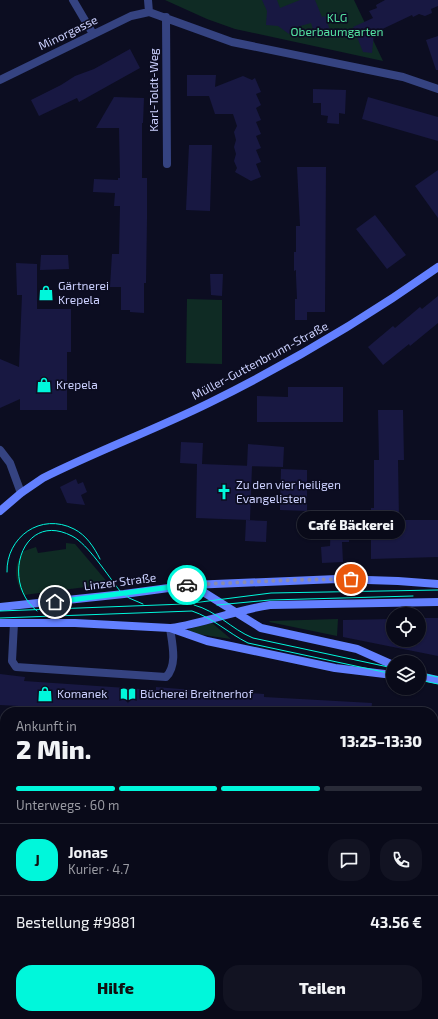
<!DOCTYPE html>
<html lang="de">
<meta charset="utf-8">
<style>
:root{--surface:#090a19;--page:#121322;--text:#f1f3f6;--muted:#999aa2;--line:#292b38;--accent:#00f7db}
body{margin:0;font-family:"Exo 2",sans-serif;background:var(--page);color:var(--text);height:100vh;display:flex;flex-direction:column;font-size:15px;white-space:nowrap}
*{box-sizing:border-box;margin:0}
p{font-size:13px;color:var(--muted)}
.icon{flex:none;width:22px;height:22px;fill:none;stroke:currentColor;stroke-width:2;stroke-linecap:round;stroke-linejoin:round}
.map{position:relative;flex:1;overflow:hidden}
.details{position:absolute;left:0px;top:707px;width:438px;height:312px;display:flex;flex-direction:column;background:var(--surface);border-radius:16px 16px 0 0;box-shadow:0 1px 3px #0004,0 0 0 1px var(--line)}
.details>*{flex:none}
.tools{position:absolute;left:386px;top:607px;display:grid;gap:8px}
.tools a{display:grid;place-items:center;width:40px;height:40px;border-radius:50%;background:var(--surface);box-shadow:0 1px 3px #0004,0 0 0 1px var(--line);font-size:20px}
.pin{position:absolute;display:grid;place-items:center;width:34px;height:34px;color:#fff;margin:-17px;border:2px solid #fff;border-radius:50%;box-shadow:0 1px 4px #0007}
.courier{position:absolute;display:grid;place-items:center;width:40px;height:40px;margin:-20px;border:3px solid #00f7db;border-radius:50%;background:#fff;color:#222;box-shadow:0 1px 5px #0007}
.bubble{position:absolute;height:28px;border-radius:14px;background:var(--surface);box-shadow:0 1px 3px #0004,0 0 0 1px var(--line);font-size:13px;font-weight:800;line-height:28px;text-align:center}
.overview em{font-style:normal;font-weight:800}
.overview div{display:flex;flex-direction:column-reverse}
.overview{display:flex;align-items:center;justify-content:space-between;height:68px;padding:0 16px}
h1{font-size:26px;font-weight:800;line-height:30px}
.bar{display:grid;grid-template-columns:repeat(4,1fr);gap:6px 4px;align-content:center;height:48px;padding:0 16px}
.bar i{height:5px;border-radius:3px;background:var(--line)}
.bar .on{background:var(--accent)}
.bar p{grid-column:span 4}
.line{display:flex;align-items:center;gap:10px;padding:0 16px;border-top:1px solid var(--line)}
.line div{flex:1}
.round{display:grid;place-items:center;flex:none;width:42px;height:42px;border-radius:16px;background:var(--page)}
.cta{display:flex;gap:8px;margin-top:auto;padding:8px 16px}
.cta a{flex:1;height:46px;border-radius:16px;background:var(--accent);color:#111;font-size:16px;font-weight:800;line-height:46px;text-align:center}
.cta a+a{background:var(--page);color:var(--text)}
.map>svg:first-child{display:block}
</style>
<div class="map">
<svg width="438" height="1019" viewBox="0 0 438 1019">
<rect width="100%" height="100%" fill="#0c0d21"/>
<path fill="#0f2b24" d="M165,0H354L383,61L235,29L207,19Z
M187,299L222,300V364L186,363Z
M66,543L75,544L109,584L24,595C14,581 13,565 24,551L36,547L38,553L66,549Z
M338,619L337,636L269,622L270,621Z
M212,623L231,639L190,633L189,629Z
M271,1014H371V1019H271Z"/>
<path fill="#181842" d="M262,0H277L280,8L300,0H315L322,17L325,16L330,30L315,35L311,23L293,28L289,34L278,26L266,25L267,11Z
M385,0H438V6L431,9L432,13L425,16L419,14L413,17L412,15L374,33L372,53L363,52L353,27L373,18L369,11L377,8L376,5Z
M438,36V70H436L426,40Z
M130,49L140,68L79,102L77,98L39,116L31,100L61,85L75,76L94,69Z
M187,75H216L215,87L243,76L252,80L255,78L261,92L256,94L261,105L256,108L261,120L256,122L261,134L256,136L261,148L256,150L261,162L256,164L261,177L251,181L235,172L237,168L234,161L236,154L234,147L236,140L234,132L237,126L233,114H215L209,96H187Z
M313,89L346,90L345,114L339,113V124L327,123L328,116L321,115V103H313Z
M114,97L144,98L143,123H142V178H147V219L146,283H144V313L130,312V310H121V287H110L112,254H119L120,206H114L115,193L93,192L94,179L118,180V178H120L119,128H96Z
M368,97L438,117V141L362,119Z
M189,145H212L210,211L186,210Z
M297,167H326L325,312H307V320H295V299H297L296,276V270L294,271V252H296V226H300Z
M438,170V218L415,186Z
M375,215L406,255L387,269L356,229Z
M41,255H68L69,269L40,270Z
M16,263L37,264V309H71V352H67V410H20V399L0,408V359L19,367L22,295H17Z
M210,274H223L222,296L211,295Z
M438,296V323L410,346L409,344L383,365L368,347L393,326L395,328L420,307L422,309Z
M288,387H343V422H257V396L288,397Z
M378,410H403L404,460H398L399,520H438V557L371,559V508H374V460H379Z
M181,442L203,443L202,464L252,466L250,520L196,518L197,464L180,463Z
M248,444L284,447L283,467L247,466Z
M281,469L307,470V511L280,510Z
M76,479L78,484L83,482L87,492L81,495L85,505L67,503L60,487Z
M339,511H350L349,542H342L343,562L322,563L321,547L330,546L331,524H332L333,520H338Z
M246,520L267,521L266,542L245,541Z
M419,618H438V656L343,637V620L393,619V640H419Z
M0,674L25,677L24,681L156,690V687L228,693V691L264,694V697L372,703L371,712H132L0,705Z"/>
<g fill="none" stroke-linecap="round" stroke-linejoin="round">
<path stroke="#354381" stroke-width="8" d="M73,0L93,34
M148,0L149,12
M166,17L167,164
M0,80L131,16L149,12L232,42L403,77L438,89
M0,450L10,463L21,493
M14,623L12,661L16,667L166,677C178,665 172,643 170,628
M0,751H5
M433,779H438
M0,951H5
M219,1019L220,1014
M385,1019V1014"/>
<path stroke="#6380ff" stroke-width="8" d="M0,511L21,493L43,478C97,451 154,430 209,403C288,364 366,318 438,267
M192,585L261,628L357,649L393,665
M0,607L124,594L191,585L337,579L398,581L438,584
M0,623H75L170,628L207,641L335,668L393,675
M171,628C205,623 236,610 270,605L438,602
M419,676L438,680"/>
<path stroke="#00f7db" stroke-width="1" d="M7,572C6,537 41,512 74,529C86,535 94,547 100,559
M194,605C217,611 231,629 253,638L393,668
M217,605L270,600L413,596
M0,611L185,604L271,593L438,590
M37,611C0,582 22,510 72,536C88,544 108,576 120,591L129,598L143,604
M0,618L192,611C213,618 228,633 248,643L393,674
M419,673L438,677
M419,680L438,684"/>
</g>
<g fill="none" stroke-linecap="round" stroke-linejoin="round">
<path stroke="#898cb1" stroke-width="4" stroke-dasharray="0 7.2" d="M187,585L291,580L351,579"/>
<path stroke="#00f7db" stroke-width="5" d="M55,602L187,585"/>
</g>
<defs>
<g id="shop-bare" transform="scale(1.2)"><path d="M-5-2.5h2.3a2.7 3.5 0 0 1 5.4 0H5L5.5 6h-11ZM-1.5-2.5h3a1.5 2.3 0 0 0-3 0Z" fill="#00f7db" stroke="#0c0d21" stroke-width="2.5" paint-order="stroke"/></g>
<g id="church-bare" transform="scale(1.2)"><path d="M-1.2-6h2.4v3.5h3.3v2.4h-3.3V6h-2.4V-.1h-3.3v-2.4h3.3Z" fill="#00f7db" stroke="#0c0d21" stroke-width="2.5" paint-order="stroke"/></g>
<g id="library-bare" transform="scale(1.2)"><path d="M-6-4Q-3-5.5-.7-3.5V5Q-3 3-6 4ZM6-4Q3-5.5 .7-3.5V5Q3 3 6 4Z" fill="#00f7db" stroke="#0c0d21" stroke-width="2.5" paint-order="stroke"/></g>
</defs>
<g fill-rule="evenodd">
<use href="#shop-bare" x="46" y="293"/>
<use href="#shop-bare" x="44" y="385"/>
<use href="#church-bare" x="224" y="492"/>
<use href="#shop-bare" x="45" y="694"/>
<use href="#library-bare" x="128" y="694"/>
</g>
<g text-anchor="middle" stroke-width="3.5" stroke-linejoin="round" paint-order="stroke">
<g font-size="12" fill="#54e3a1" stroke="#0c0d21">
<text x="337" y="22">KLG<tspan x="337" dy="14">Oberbaumgarten</tspan></text>
</g>
<g font-size="12" fill="#ccd1ff" stroke="#0c0d21">
<text transform="translate(68 33) rotate(-26)" y="4">Minorgasse</text>
<text transform="translate(154 90) rotate(-90)" y="4">Karl-Toldt-Weg</text>
<text transform="translate(260 361) rotate(-28)" y="4">Müller-Guttenbrunn-Straße</text>
<text transform="translate(120 582) rotate(-7)" y="4">Linzer Straße</text>
</g>
<g font-size="12" fill="#ccd1ff" stroke="#0c0d21" text-anchor="start">
<text x="58" y="290">Gärtnerei<tspan x="58" dy="14">Krepela</tspan></text>
<text x="56" y="389">Krepela</text>
<text x="236" y="489">Zu den vier heiligen<tspan x="236" dy="14">Evangelisten</tspan></text>
<text x="57" y="698">Komanek</text>
<text x="140" y="698">Bücherei Breitnerhof</text>
</g>
</g>
</svg>
<div class="tools">
<a><svg class="icon" aria-label="locate" viewBox="0 0 24 24"><circle cx="12" cy="12" r="6"/><path d="M12 2v4M12 18v4M2 12h4M18 12h4"/></svg></a>
<a><svg class="icon" aria-label="layers" viewBox="0 0 24 24"><path d="M12 4l9 5-9 5-9-5zM3 14l9 5 9-5"/></svg></a>
</div>
<div class="pin" style="left:351px;top:579px;background:#ea580c"><svg class="icon" aria-label="bag" viewBox="0 0 24 24"><path d="M5 8h14l-1 12H6zM9 8a3 3 0 0 1 6 0"/></svg></div>
<div class="pin" style="left:55px;top:602px;background:#1f2937"><svg class="icon" aria-label="home" viewBox="0 0 24 24"><path d="M3 11l9-7 9 7M6 9v11h12V9"/></svg></div>
<div class="courier" style="left:187px;top:585px"><svg class="icon" aria-label="car" viewBox="0 0 24 24"><path d="M5 17H2v-5l4-1 3-4h7l3 4 3 1v5h-3M9 17h6M6 11h13"/><circle cx="7" cy="17" r="2"/><circle cx="17" cy="17" r="2"/></svg></div>
<div class="bubble" style="left:297px;top:511px;width:108px">Café Bäckerei</div>
<section class="details">
<div class="overview"><div><h1>2 Min.</h1><p>Ankunft in</p></div><em>13:25–13:30</em></div>
<div class="bar"><i class="on"></i><i class="on"></i><i class="on"></i><i></i><p>Unterwegs · 60 m</p></div>
<div class="line" style="height:72px"><b class="round" style="background:var(--accent);color:#111">J</b><div><b>Jonas</b><p>Kurier · 4.7</p></div><a class="round"><svg class="icon" aria-label="chat" viewBox="0 0 24 24"><path d="M4 5h16v11H9l-5 4z"/></svg></a><a class="round"><svg class="icon" aria-label="phone" viewBox="0 0 24 24"><path d="M5 4h4l2 5-3 2q2 4 5 5l2-3 5 2v4C11 20 4 13 5 4z"/></svg></a></div>
<div class="line" style="height:52px"><div>Bestellung #9881</div><b>43.56 €</b></div>
<div class="cta"><a>Hilfe</a><a>Teilen</a></div>
</section>
</div>
